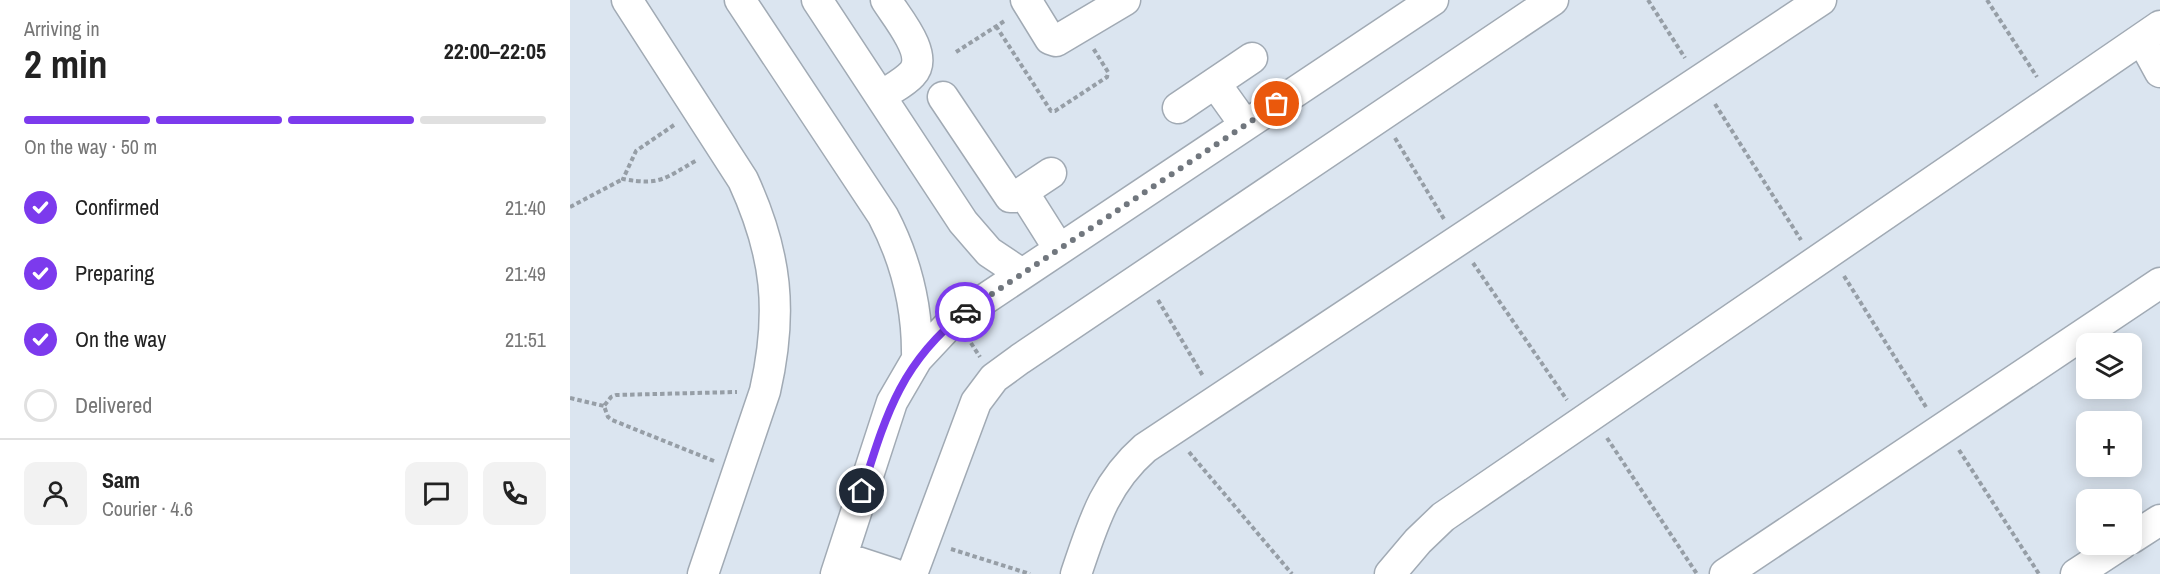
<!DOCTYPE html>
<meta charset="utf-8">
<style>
:root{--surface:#fff;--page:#f2f2f2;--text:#222;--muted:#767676;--line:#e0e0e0;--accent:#7c3aed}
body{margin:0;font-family:"Archivo Narrow",sans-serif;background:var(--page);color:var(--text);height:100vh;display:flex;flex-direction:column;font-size:22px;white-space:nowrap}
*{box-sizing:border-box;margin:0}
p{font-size:20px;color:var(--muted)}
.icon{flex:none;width:33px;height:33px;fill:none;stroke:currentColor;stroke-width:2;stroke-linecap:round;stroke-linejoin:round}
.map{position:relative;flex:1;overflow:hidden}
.drawer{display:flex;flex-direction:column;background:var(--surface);width:570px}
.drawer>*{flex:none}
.controls{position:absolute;left:1506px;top:333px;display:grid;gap:12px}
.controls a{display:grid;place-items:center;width:66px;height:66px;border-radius:12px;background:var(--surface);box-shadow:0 3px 15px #0003;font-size:30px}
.pin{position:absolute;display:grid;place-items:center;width:51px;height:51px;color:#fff;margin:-26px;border:3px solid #fff;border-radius:50%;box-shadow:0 2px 6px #0007}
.courier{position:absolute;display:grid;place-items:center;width:60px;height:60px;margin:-30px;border:4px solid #7c3aed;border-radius:50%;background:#fff;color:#222;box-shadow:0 2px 8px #0007}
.summary em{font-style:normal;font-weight:700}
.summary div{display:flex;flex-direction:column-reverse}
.summary{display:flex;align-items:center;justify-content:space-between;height:102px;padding:0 24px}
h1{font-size:39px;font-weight:700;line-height:45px}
.bar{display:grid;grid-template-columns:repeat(4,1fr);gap:9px 6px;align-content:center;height:72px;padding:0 24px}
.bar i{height:8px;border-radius:4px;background:var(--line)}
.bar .on{background:var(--accent)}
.bar p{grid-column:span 4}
.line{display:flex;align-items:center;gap:15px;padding:0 24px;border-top:2px solid var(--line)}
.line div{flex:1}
.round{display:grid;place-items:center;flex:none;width:63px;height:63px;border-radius:12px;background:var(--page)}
ol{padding:0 24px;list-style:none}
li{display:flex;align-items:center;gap:18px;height:66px}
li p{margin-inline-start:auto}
li .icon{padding:6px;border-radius:50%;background:var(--accent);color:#fff;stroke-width:4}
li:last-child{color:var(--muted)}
li i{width:33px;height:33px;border:3px solid var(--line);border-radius:50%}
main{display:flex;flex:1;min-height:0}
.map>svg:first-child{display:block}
</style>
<main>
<section class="drawer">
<div class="summary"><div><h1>2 min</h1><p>Arriving in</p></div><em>22:00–22:05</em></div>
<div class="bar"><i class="on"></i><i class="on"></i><i class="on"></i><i></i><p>On the way · 50 m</p></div>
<ol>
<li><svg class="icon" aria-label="check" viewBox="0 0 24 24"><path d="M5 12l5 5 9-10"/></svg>Confirmed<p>21:40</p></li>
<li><svg class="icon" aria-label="check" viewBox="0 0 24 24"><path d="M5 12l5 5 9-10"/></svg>Preparing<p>21:49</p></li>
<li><svg class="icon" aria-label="check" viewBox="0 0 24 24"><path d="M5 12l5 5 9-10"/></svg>On the way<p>21:51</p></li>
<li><i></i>Delivered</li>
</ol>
<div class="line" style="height:108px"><a class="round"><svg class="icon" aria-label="person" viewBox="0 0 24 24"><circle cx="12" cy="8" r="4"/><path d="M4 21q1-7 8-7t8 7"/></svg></a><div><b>Sam</b><p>Courier · 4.6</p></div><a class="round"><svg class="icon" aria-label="chat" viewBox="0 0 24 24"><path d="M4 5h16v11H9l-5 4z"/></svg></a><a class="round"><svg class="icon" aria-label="phone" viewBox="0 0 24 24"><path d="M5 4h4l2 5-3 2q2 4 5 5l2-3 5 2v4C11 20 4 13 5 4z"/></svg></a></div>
</section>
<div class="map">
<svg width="1590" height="574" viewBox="0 0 1590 574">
<rect width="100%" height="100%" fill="#dbe5f0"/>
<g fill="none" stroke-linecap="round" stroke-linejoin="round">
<g stroke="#a1aab4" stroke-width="33">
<path id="minor" d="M57,0L173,180C207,254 213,312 195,391L133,574
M170,0L313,216C337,262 348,308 347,359
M247,0L393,222L419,252L452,274
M456,0L480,39L486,41L555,0
M1572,39L1590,72
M645,83L675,125
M311,96C321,89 334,83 342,74C360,55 327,18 316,0
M373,97L440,197H445L481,173
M608,108L682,58
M453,192L489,249
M1562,538L1590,520
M272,557L324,574
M266,574L322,402L347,359L377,327L394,313L863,0
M342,574L406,402L424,378L450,359L983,0
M506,574C523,524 534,484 575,448L1251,0
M820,574L848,541L873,517L1590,26
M1155,574L1590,283
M1506,574L1552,544"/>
</g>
<path stroke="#969ea6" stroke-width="4" stroke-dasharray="4.5 3" stroke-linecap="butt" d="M1078,0L1115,58
M1417,0L1467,77
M426,26L481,111H485L537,77L538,72L523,48
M386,52L436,20
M1145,104L1231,240
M104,125L66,151L53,179C91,186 95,178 127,160
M825,138L874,219
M0,207L53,179
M903,263L997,400
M1274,276L1356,407
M588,300L633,376
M401,343L410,357
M0,398L34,406
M1037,438L1127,574
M1389,450L1469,574
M619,452L722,574
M144,461L42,420L38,417L34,406L41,397L46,395L167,392
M381,549L460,574"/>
<use href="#minor" stroke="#fff" stroke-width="30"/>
</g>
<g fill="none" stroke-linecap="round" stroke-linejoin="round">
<path stroke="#71777e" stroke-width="6" stroke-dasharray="0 10.8" d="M395,312L707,104"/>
<path stroke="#7c3aed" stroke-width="8" d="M292,491C316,415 330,364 395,312"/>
</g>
</svg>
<div class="controls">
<a><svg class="icon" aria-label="layers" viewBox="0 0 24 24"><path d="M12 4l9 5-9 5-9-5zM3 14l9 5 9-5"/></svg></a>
<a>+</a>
<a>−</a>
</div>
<div class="pin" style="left:707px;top:104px;background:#ea580c"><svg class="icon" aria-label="bag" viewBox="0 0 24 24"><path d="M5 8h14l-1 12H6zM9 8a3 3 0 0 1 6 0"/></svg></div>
<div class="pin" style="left:292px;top:491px;background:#1f2937"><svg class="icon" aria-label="home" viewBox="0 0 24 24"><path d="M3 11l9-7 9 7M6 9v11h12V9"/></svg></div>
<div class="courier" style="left:395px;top:312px"><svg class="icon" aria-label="car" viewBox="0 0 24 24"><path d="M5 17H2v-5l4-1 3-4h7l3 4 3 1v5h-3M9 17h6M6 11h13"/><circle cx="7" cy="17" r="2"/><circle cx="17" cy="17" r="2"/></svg></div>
</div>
</main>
